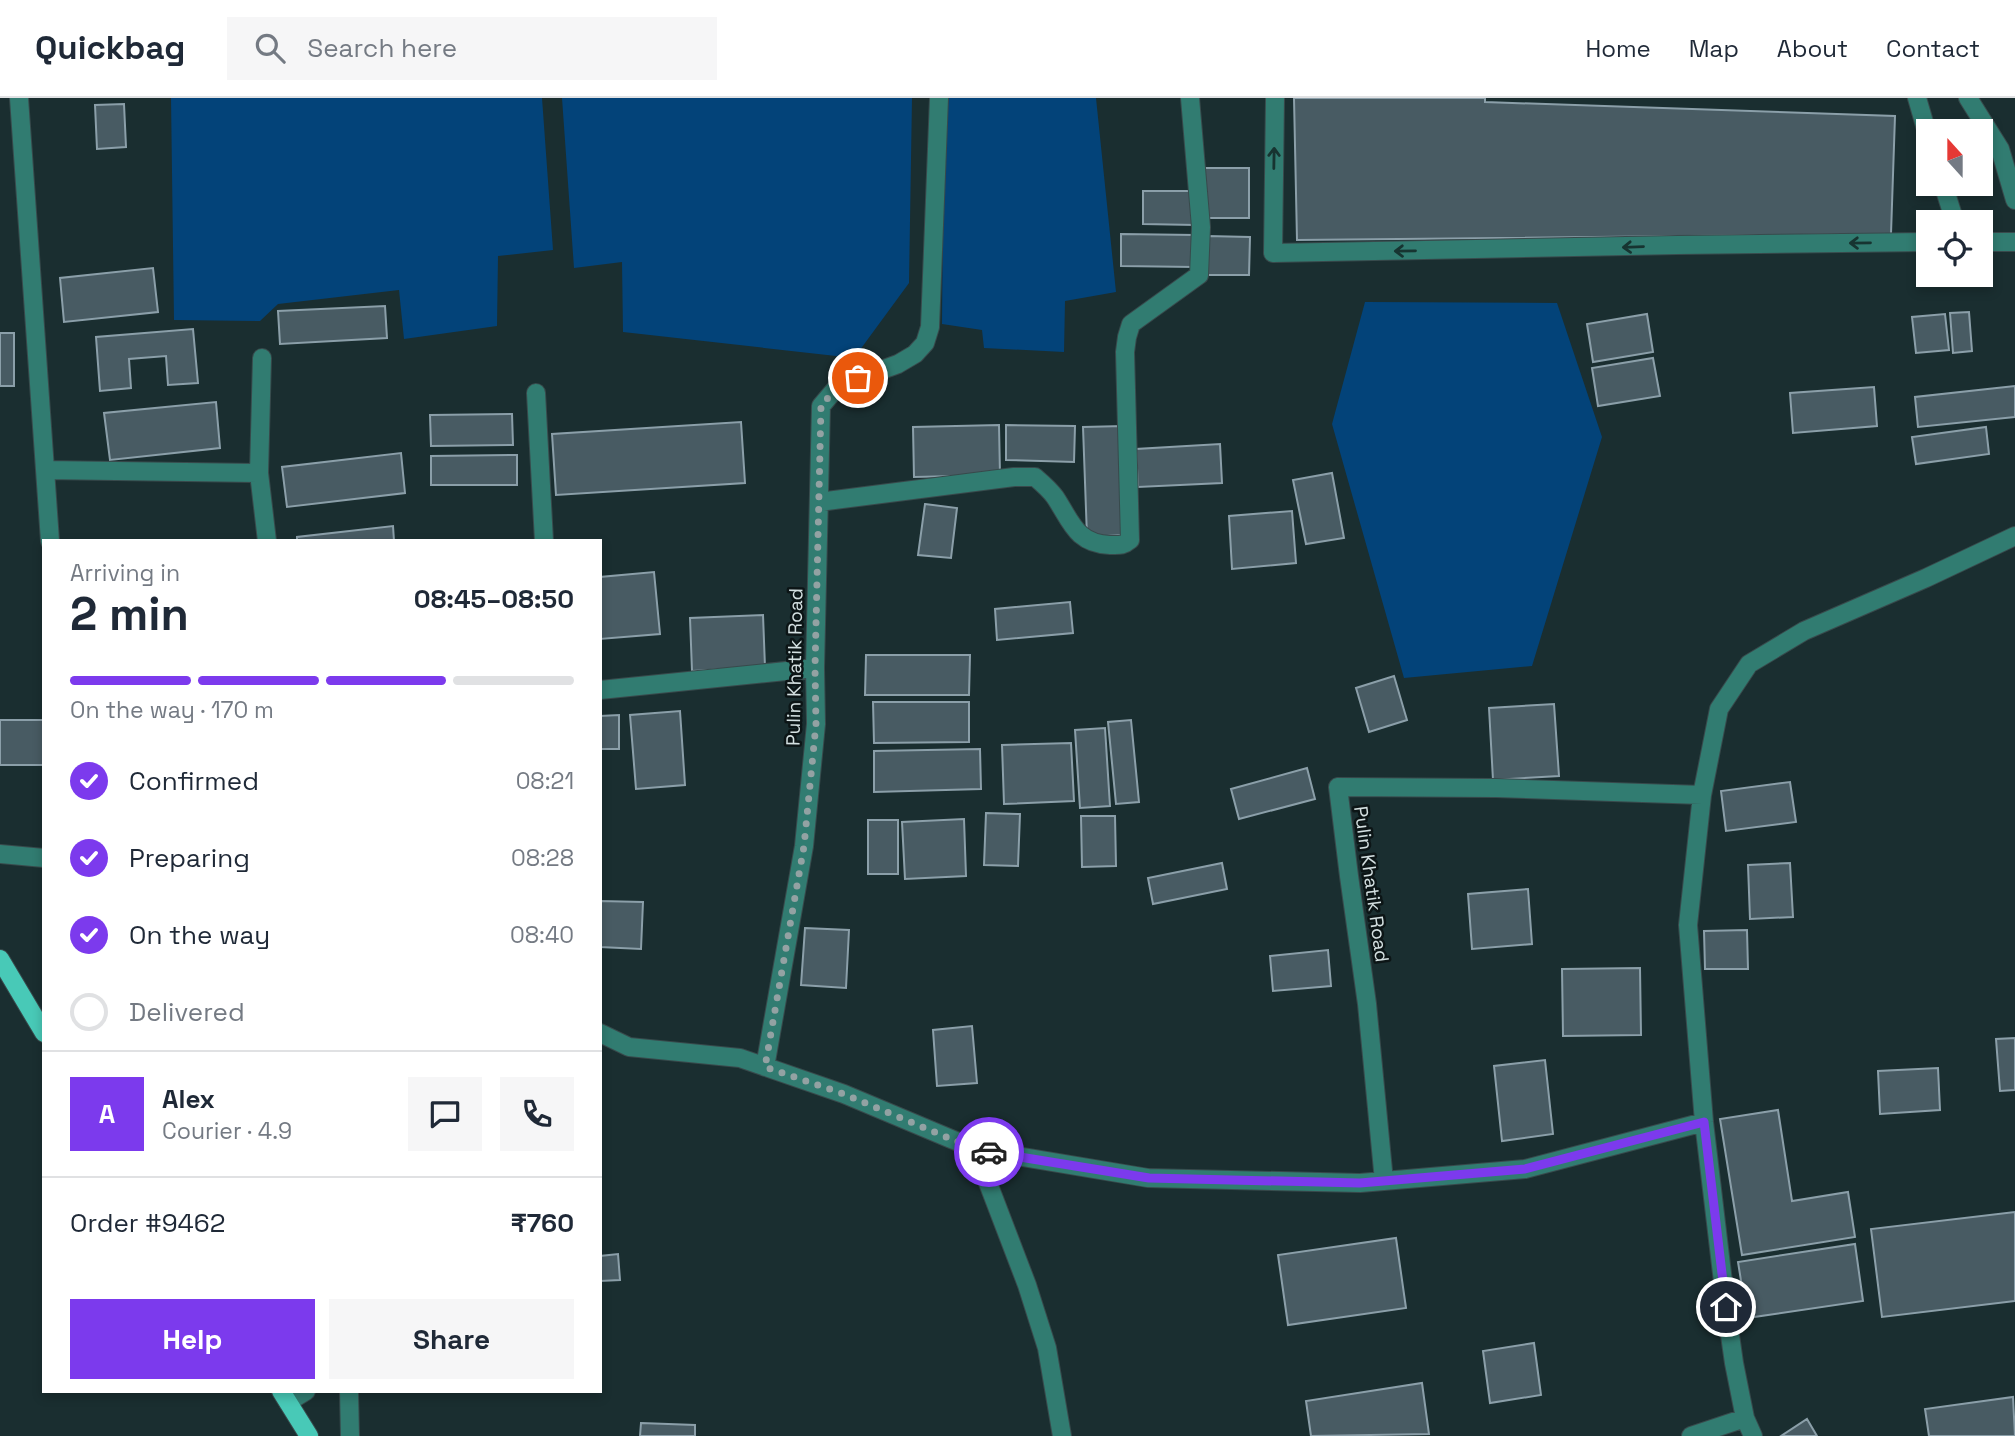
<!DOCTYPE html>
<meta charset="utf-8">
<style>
:root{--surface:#fff;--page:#f6f6f7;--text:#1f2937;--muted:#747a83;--line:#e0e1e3;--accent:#7c3aed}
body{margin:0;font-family:"Space Grotesk",sans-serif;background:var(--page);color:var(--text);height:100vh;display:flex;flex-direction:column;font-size:26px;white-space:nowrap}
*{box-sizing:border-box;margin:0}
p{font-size:23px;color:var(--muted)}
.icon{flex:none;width:38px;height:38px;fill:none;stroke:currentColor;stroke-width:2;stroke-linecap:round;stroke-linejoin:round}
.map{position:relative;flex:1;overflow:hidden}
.details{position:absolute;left:42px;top:441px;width:560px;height:854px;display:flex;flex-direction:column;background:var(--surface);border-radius:0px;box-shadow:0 4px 10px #0003}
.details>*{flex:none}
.needle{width:46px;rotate:339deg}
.tools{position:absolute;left:1916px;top:21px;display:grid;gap:14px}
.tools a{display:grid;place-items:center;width:77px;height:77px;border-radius:0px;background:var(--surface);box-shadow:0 4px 10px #0003;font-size:35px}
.pin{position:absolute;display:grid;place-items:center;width:60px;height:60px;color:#fff;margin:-30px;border:4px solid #fff;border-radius:50%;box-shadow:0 2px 7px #0007}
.courier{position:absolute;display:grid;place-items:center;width:70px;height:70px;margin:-35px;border:5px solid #7c3aed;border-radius:50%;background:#fff;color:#222;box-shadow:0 2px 9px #0007}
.overview em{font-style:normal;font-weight:700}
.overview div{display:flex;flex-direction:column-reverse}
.overview{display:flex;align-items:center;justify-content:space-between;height:119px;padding:0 28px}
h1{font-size:46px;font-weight:700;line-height:52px}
.bar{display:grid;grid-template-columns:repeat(4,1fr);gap:10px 7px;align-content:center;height:84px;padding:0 28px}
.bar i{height:9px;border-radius:5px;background:var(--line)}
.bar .active{background:var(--accent)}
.bar p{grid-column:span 4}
.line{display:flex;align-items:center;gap:18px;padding:0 28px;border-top:2px solid var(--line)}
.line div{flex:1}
.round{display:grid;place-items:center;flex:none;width:74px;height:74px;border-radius:0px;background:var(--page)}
ol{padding:0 28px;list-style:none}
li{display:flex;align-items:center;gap:21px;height:77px}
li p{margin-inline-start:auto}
li .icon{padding:7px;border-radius:50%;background:var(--accent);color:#fff;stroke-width:4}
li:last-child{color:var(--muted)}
li i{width:38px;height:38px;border:4px solid var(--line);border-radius:50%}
.action{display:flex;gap:14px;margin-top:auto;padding:14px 28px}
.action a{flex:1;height:80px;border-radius:0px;background:var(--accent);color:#fff;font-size:28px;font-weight:700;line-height:80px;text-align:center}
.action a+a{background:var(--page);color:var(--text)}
header{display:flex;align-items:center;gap:42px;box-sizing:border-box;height:98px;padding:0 35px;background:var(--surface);border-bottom:2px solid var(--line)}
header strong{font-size:33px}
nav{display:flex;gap:38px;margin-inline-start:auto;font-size:24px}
.search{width:490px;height:63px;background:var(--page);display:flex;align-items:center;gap:18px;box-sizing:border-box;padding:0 24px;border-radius:0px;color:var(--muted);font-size:26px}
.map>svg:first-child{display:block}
</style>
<header>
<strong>Quickbag</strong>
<div class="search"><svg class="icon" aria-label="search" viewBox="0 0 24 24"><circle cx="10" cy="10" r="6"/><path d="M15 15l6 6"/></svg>Search here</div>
<nav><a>Home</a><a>Map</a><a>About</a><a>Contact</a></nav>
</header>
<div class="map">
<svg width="2015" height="1338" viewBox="0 0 2015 1338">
<rect width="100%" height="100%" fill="#1a2e30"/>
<path fill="#034379" d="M171,0H542L553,152L498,158L497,228L404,241L399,192L278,206L260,223L174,222Z
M562,0H912L909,185L854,260L623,234L622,164L574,170Z
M944,0H1096L1116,194L1065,203L1064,254L984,250L982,232L942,226Z
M1365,204L1557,205L1602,339L1532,568L1404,580L1332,326Z"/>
<path fill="#485b63" stroke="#8b9fa9" stroke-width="2" d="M1294,0H1485V4L1895,18L1891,136L1297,142Z
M124,6L126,49L97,51L95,7Z
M1202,70H1249V120H1202Z
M1143,93H1195V127L1143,126Z
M1121,136L1195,137L1194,169L1121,168Z
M1207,138L1250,139L1249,177H1206Z
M153,170L158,214L64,224L60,180Z
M385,208L387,240L280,246L278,213Z
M1969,214L1972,253L1953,255L1950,215Z
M1647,216L1653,254L1593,264L1587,226Z
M1945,216L1949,252L1916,255L1912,219Z
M193,231L198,285L168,287L166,258L129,261L131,290L100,293L96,239Z
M0,235H14V288H0Z
M1653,260L1660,298L1598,308L1592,270Z
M2015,288V319L1918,329L1915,299Z
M1874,289L1877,328L1793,335L1790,295Z
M216,304L220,350L110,362L104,315Z
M512,316L513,347L431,348L430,317Z
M741,324L745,385L556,397L552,336Z
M999,327L1000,377L914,379L913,329Z
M1006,327L1075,328L1074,364L1006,362Z
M1123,328L1127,437L1087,439L1083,329Z
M1986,329L1989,356L1916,366L1912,339Z
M1220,346L1222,385L1138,389L1136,351Z
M401,355L405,395L287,409L282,369Z
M517,357V387H431V358Z
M1332,375L1344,440L1306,446L1293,382Z
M925,406L957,410L951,460L918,457Z
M1292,413L1296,465L1232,471L1229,418Z
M393,428L394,443H297V439Z
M654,474L660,536L600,541V479Z
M1070,504L1073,535L997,542L995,511Z
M763,517L765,569L692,573L690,520Z
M866,557H970L969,597H865Z
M1394,578L1407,622L1369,634L1356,590Z
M873,604H969V644L874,645Z
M1554,606L1559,678L1493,682L1489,610Z
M680,613L685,687L636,691L630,617Z
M619,617V651H600V618Z
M0,622H43V667H0Z
M1131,622L1139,704L1116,706L1108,624Z
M1105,630L1110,708L1080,710L1075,632Z
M1071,645L1074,703L1004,706L1002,647Z
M980,651L981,691L874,694V653Z
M1307,670L1315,701L1239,721L1231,691Z
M1790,684L1796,724L1726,733L1721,693Z
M986,715L1020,716L1018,768L984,767Z
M1081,718H1115L1116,768L1082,769Z
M964,721L966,778L905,781L902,724Z
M868,722H898V776H868Z
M1222,765L1227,791L1153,806L1148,780Z
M1790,765L1793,819L1750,821L1748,767Z
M1528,791L1532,846L1472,851L1468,796Z
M600,803L643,804L641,851L600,849Z
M805,830L849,832L846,890L801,887Z
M1747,832L1748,871H1705L1704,833Z
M1328,852L1331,888L1273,893L1270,858Z
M1640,870L1641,937L1563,938L1562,871Z
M972,928L977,985L937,988L933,932Z
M2015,940V992L2000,993L1996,941Z
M1545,962L1553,1036L1502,1043L1494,968Z
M1938,970L1940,1012L1880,1016L1878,973Z
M1778,1012L1792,1103L1848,1094L1855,1139L1742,1157L1720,1021Z
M2015,1114V1203L1882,1219L1871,1131Z
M1396,1140L1406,1210L1288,1227L1278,1157Z
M1855,1146L1863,1203L1747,1220L1738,1164Z
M618,1156L620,1182L600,1183V1158Z
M1534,1245L1541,1297L1490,1305L1483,1253Z
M1422,1285L1429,1336L1311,1338L1306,1303Z
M2013,1299L2015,1338H1929L1925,1311Z
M1807,1321L1817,1338H1781Z
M641,1325L695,1327V1338H640Z"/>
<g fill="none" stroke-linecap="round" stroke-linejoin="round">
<g stroke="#384a4c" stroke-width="20">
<path id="minor" d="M19,0L50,443
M1275,0L1273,155L1677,147L1928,144
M1917,0L1928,38
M1968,0L2000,51L2015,102
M1943,86L1955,124
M1981,144H2015
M262,260L259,375L267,443
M536,295L544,443
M45,372L259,375
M819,404L1014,379H1035C1042,385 1050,392 1055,399C1071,423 1076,446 1110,447C1119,447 1123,448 1130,442L1125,254L1127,239L1131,226L1199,177L1201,129L1190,0
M600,592L815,570
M0,756L44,760
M600,935L629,949L740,960L844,996L975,1051L1148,1080L1360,1085L1525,1071L1704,1024
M765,969L804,748L816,626L815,570L821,308L838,288L898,266L915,256L925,245L930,229L939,0
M975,1051L1027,1187L1047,1250L1062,1338
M1384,1083L1367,906L1349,778L1338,689L1496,690L1702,697
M349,1293L350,1338
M288,1304L306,1293
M1691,1338L1745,1320
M1753,1338L1745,1320L1734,1265L1726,1209L1704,1024L1688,827L1702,697L1719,611L1749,566L1804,533L1926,480L2015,438"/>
</g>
<g stroke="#384a4c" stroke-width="20">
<path id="major" d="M0,861L44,935
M281,1293L309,1338"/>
</g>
<use href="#minor" stroke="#317c71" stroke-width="18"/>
<use href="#major" stroke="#48c9b7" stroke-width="18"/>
</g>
<defs><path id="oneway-shaft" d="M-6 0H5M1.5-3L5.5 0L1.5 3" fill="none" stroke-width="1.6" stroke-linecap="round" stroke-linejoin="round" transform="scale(1.75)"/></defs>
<g stroke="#173431">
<use href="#oneway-shaft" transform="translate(1274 60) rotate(-89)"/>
<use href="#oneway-shaft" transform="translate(1860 145) rotate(179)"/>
<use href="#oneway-shaft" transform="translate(1633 149) rotate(178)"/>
<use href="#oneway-shaft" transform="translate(1405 153) rotate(179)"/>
</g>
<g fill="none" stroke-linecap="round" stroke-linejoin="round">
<path stroke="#93a2a3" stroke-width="7" stroke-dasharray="0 12.6" d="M858,280L838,288L821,308L815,570L816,626L804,748L765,969L844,996L975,1051L989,1054"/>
<path stroke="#7c3aed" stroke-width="9" d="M989,1054L1149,1080L1360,1085L1525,1071L1704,1024L1726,1209"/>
</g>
<g text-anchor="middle" stroke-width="5" stroke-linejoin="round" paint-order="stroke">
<g font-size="19" fill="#d4e0e1" stroke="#0c1516">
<text transform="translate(794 569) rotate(-89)" y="7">Pulin Khatik Road</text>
<text transform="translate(1372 786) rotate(82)" y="7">Pulin Khatik Road</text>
</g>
</g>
</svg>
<div class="tools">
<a><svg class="needle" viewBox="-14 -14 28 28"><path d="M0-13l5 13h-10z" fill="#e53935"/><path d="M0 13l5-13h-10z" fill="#747a83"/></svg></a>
<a><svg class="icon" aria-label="locate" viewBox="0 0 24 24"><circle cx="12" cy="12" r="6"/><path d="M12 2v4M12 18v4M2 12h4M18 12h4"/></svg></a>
</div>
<div class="pin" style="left:858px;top:280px;background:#ea580c"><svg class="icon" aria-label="bag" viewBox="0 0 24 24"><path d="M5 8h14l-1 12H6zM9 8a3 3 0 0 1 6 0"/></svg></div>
<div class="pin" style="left:1726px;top:1209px;background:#1f2937"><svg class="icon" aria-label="home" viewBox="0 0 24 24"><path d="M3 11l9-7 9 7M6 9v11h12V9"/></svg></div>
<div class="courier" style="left:989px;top:1054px"><svg class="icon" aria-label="car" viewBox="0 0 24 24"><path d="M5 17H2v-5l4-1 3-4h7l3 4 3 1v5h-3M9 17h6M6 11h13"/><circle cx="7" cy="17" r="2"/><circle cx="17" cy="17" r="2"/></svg></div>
<section class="details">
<div class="overview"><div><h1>2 min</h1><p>Arriving in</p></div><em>08:45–08:50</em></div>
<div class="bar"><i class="active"></i><i class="active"></i><i class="active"></i><i></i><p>On the way · 170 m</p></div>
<ol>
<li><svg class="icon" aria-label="check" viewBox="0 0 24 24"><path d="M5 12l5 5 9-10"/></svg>Confirmed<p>08:21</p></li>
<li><svg class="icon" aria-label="check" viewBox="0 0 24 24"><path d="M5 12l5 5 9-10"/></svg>Preparing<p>08:28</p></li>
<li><svg class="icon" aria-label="check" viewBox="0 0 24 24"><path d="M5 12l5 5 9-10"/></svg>On the way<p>08:40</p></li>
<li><i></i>Delivered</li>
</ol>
<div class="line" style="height:126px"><b class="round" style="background:var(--accent);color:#fff">A</b><div><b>Alex</b><p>Courier · 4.9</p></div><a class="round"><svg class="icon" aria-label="chat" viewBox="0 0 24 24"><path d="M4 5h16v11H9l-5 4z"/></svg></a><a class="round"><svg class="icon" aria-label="phone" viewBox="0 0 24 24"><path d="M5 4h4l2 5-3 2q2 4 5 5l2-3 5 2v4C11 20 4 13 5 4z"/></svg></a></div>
<div class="line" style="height:91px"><div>Order #9462</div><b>₹760</b></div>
<div class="action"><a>Help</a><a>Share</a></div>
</section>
</div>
